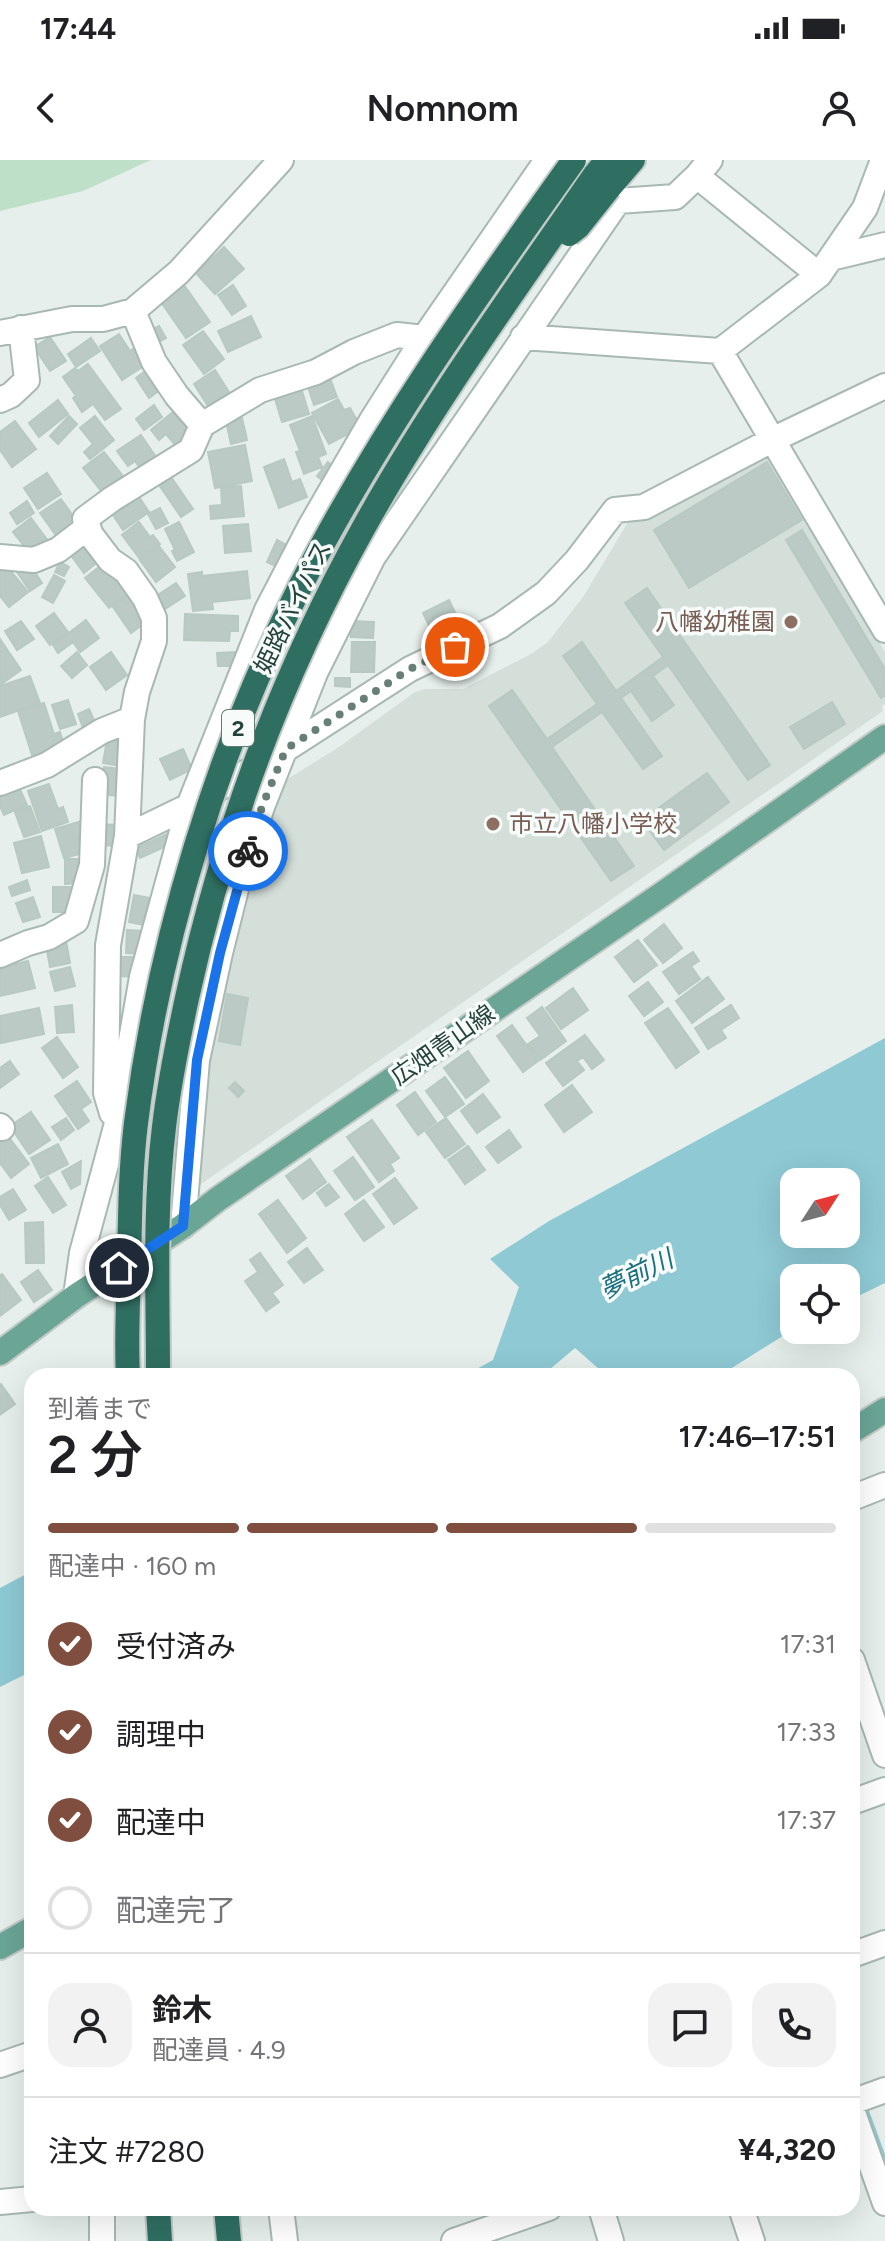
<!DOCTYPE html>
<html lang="ja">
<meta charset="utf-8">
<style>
:root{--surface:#fff;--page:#f2f2f2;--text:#202124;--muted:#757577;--line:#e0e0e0;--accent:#7f4e3f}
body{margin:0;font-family:Figtree,"Noto Sans JP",sans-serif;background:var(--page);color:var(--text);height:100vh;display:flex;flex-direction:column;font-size:30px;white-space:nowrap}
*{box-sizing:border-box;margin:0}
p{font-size:26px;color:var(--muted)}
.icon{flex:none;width:44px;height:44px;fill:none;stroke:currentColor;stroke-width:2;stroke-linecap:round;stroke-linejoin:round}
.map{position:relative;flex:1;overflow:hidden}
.side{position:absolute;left:24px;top:1208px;width:836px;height:848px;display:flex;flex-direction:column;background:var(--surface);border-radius:24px;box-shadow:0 8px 32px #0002}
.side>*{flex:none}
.needle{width:52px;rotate:54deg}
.fabs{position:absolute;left:780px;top:1008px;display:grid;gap:16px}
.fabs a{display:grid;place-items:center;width:80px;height:80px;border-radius:16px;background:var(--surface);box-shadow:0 8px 32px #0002;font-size:40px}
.pin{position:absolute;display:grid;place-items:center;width:68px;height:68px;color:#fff;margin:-34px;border:4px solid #fff;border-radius:50%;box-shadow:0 2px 8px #0007}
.courier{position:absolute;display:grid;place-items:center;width:80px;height:80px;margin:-40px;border:6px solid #1a73e8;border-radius:50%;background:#fff;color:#222;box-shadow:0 2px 10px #0007}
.overview em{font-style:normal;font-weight:600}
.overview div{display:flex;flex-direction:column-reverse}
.overview{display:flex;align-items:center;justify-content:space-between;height:136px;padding:0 24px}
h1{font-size:52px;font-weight:600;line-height:60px}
.bar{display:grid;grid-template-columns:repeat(4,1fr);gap:12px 8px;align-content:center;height:96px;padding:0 24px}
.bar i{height:10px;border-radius:6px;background:var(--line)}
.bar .current{background:var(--accent)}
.bar p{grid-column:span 4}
.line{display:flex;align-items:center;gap:20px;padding:0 24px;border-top:2px solid var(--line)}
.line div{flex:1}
.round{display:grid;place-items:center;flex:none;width:84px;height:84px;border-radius:24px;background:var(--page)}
ol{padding:0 24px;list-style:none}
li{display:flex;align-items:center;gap:24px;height:88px}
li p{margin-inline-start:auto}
li .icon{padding:8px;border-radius:50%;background:var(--accent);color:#fff;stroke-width:4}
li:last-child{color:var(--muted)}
li i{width:44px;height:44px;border:4px solid var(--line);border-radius:50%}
.status{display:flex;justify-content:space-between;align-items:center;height:56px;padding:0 40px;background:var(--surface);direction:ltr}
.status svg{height:22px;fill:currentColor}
header{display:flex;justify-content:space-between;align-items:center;height:104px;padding:0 24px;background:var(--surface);font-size:36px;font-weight:600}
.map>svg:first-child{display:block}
</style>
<div class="status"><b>17:44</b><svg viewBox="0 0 49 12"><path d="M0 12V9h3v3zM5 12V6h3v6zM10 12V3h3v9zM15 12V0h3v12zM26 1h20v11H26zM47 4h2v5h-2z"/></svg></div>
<header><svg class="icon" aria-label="back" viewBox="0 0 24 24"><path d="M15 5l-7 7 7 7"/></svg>Nomnom<svg class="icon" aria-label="person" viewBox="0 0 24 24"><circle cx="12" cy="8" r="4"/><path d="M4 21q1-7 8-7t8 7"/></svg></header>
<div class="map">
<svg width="885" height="2081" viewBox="0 0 885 2081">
<rect width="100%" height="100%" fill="#e6efeb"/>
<path fill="#d4dfda" d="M767,295L885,492V544L882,546L883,551L188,1033L201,911L251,704L281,623L339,587L415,532L425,529H463L531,494L548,482L583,437L631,357Z"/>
<path fill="#bfe0c8" d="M0,0H151L83,31L0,51Z"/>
<path fill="#8ec9d4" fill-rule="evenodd" d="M885,878V1123L846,1142V1118H794V1169L719,1216H607L575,1188L542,1216H464L493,1200L519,1127L490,1099L549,1061ZM794,1022H846V1074H794Z
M32,1411V1511L0,1527V1428Z"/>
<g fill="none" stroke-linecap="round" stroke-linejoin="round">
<path stroke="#8ec9d4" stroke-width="6" d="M852,1914L859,1933
M863,1943L885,2003"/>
</g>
<path fill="#bbcac4" stroke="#b8c9c2" stroke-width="2" d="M224,87L244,109L215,134L196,113Z
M184,125L210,162L186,178L161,142Z
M233,125L246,146L232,155L218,135Z
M251,156L261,177L228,192L218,171Z
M159,166L166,178L155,184L148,172Z
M203,171L224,199L204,214L183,185Z
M119,174L130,191L139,185L150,202L122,220L100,186Z
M50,177L66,201L50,211L34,187Z
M91,178L100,191L76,207L68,194Z
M88,204L121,249L105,260L93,244L82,252L73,238L76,236L63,217L75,208L78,211Z
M151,207L165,226L149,238L136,218Z
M215,210L234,240L213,254L194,224Z
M328,213L337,237L314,245L306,221Z
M299,221L309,254L282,262L272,229Z
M338,239L344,250L350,248L361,267L329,284L312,253Z
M58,240L68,254L39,277L29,263Z
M154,245L162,257L144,270L136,259Z
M178,248L196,271L177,287L166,274L159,280L151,270Z
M69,256L77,264L58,284L50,276Z
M95,256L114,280L90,299L84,292L93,284L80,268Z
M312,256L326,294L318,297L322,307L304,314L296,292L300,291L290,265Z
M242,258L247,280L231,284L226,261Z
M15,261L36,289L12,307L0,290V272Z
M141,275L160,303L144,314L135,301L128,306L117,291Z
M245,285L252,321L215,328L208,292Z
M104,292L123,316L102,332L83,308Z
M284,299L292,322L300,319L307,337L279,348L264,307Z
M328,302L333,306L323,321L317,316Z
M767,302L802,360L689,428L654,370Z
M167,311L193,349L181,357L155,319Z
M47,313L61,334L38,349L24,328Z
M241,326L244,356L211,359L210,346L222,345L221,327Z
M135,331L149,352L123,370L109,349Z
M61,339L78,363L57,377L40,353Z
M27,341L34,353L17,364L10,353Z
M160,348L168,363L156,369L148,354Z
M31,358L49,382L32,396L13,372Z
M139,362L150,377L153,375L160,384L140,399L122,375Z
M179,362L194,392L177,401L172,391L175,390L165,369Z
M248,364L251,391L225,393L223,366Z
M802,370L885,509V536L881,538L786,380Z
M84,377L101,399L84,413L67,390Z
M277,380L292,388L282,409L267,402Z
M159,386L175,407L156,422L140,400Z
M107,401L131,432L109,448L85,418Z
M3,402L28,432L9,447L0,436V405Z
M60,402L69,407L64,416L55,412Z
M29,403L42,423L30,431L17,412Z
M247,411L250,438L212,442L213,449L193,451L188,414L202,412V416Z
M54,415L65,421L53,443L42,437Z
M176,423L185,436L162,451L153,438Z
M647,428L770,605L748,620L668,505L653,516L674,545L652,561L631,531L621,538L662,596L643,609L602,552L552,587L634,706L611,721L489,546L512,530L547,579L597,544L563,496L582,482L616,531L663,497L625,443Z
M128,436L146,462L131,473L113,447Z
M449,440L463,469L436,481L423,453Z
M54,453L68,472L50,485L36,466Z
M185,454L238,456V471H230L229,481L184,480Z
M86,460L99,478L80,492L73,482L58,493L53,485Z
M21,461L34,479L17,490L5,471Z
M351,461L374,462L373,478L351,477Z
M0,479L21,510L0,525Z
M352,482H375L374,512H351Z
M77,492L87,505L72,518L61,506Z
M111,492L127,515L106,530L90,507Z
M236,492V506H218L217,493Z
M30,516L40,543L0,557V526Z
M335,518H350V527L335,526Z
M68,540L76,564L60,569L52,545Z
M832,542L845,564L804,589L790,567Z
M44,543L54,574L60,572L64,585L32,595L18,551Z
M89,549L95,563L83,568L78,554Z
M107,580L124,583L121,606L103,603Z
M183,589L192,609L170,620L160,599Z
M104,607L121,609L118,636L101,634Z
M707,613L729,642L664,690L642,660Z
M49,624L58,649L63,647L68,662L42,671L28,631Z
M18,625L27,645L4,655L0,646V633Z
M30,646L40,672L24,677L15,652Z
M82,661L91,691L64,698L55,669Z
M96,664L119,665V686L95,685Z
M167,674L171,684L140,698L136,688Z
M41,676L49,707L22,713L14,683Z
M65,699H81L82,723L65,724Z
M27,720L30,730L12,736L9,727Z
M53,727H75V752H53Z
M134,735L150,738L144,765L129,762Z
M33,737L40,757L23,762L16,743Z
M664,764L682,788L663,803L644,780Z
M127,770L144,771L143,794L126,793Z
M638,780L657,805L634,822L615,797Z
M66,781L70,803L50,807L46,785Z
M693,792L699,801L691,806L700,819L679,834L663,812Z
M121,797H136V817L119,816Z
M28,801L35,828L0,836V808Z
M70,807L75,826L55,831L50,812Z
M708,817L724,839L692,863L676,841Z
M648,822L663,842L644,856L629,836Z
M573,828L588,850L561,869L546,848Z
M227,834L248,838L240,885L219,881Z
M72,845L74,872L57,873L55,847Z
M731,845L739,858L721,870L726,878L708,889L695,868Z
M542,847L566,881L540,900L528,884L540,876L527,858Z
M39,848L44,874L1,883L0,856Z
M668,848L699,892L676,908L645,863Z
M512,865L538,901L523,912L497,876Z
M585,875L604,900L592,909L583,897L577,901L584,910L563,926L546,903Z
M57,877L78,907L63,918L42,888Z
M468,891L489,921L466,938L444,908Z
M10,901L19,914L0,928V908Z
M445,917L464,944L445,957L426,931Z
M77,921L91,942L81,949L89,961L78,969L55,936Z
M235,922L244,931L238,937L229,928Z
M572,925L592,952L564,972L545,945Z
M415,932L436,962L418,975L397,945Z
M483,934L500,957L477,973L461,951Z
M31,952L50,980L29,994L10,966Z
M66,958L74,970L61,980L52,967Z
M446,958L465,984L445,998L426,972Z
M372,960L399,998L390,1004L394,1011L379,1022L347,977Z
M509,970L521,987L498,1003L486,987Z
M8,976L29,1004L11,1018L0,1003V982Z
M58,984L68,1004L41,1018L31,998Z
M468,986L485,1010L465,1024L448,1000Z
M353,997L374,1027L355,1040L334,1011Z
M310,999L326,1022L303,1039L286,1016Z
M81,1001L80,1024L71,1029L62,1012Z
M48,1017L66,1045L53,1053L35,1026Z
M395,1018L417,1048L394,1064L373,1034Z
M329,1024L339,1037L326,1046L317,1033Z
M13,1029L26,1050L9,1060L0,1045V1037Z
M278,1040L306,1078L287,1093L259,1054Z
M364,1040L384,1067L364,1081L345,1054Z
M43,1062L44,1103H26L25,1063Z
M307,1088L323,1110L304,1123L288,1102Z
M260,1093L283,1125L272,1133L279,1142L266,1151L245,1121L258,1112L250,1100Z
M38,1110L52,1130L34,1142L21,1122Z
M2,1114L21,1140L0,1156V1115Z
M1,1224L15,1244L1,1254L0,1225Z"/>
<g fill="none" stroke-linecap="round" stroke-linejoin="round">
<g stroke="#a8b8b2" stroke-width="28">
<path id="minor" d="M697,16L819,115
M606,34L618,41L675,37L697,16L710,0
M831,98L885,85
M133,151L154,202L177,236L202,265
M0,173L72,159H103L133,151L179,112L281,0
M523,177L720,191L885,470
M720,191L819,115L865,48L883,0
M0,240L11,235L27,220L21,168
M0,397L34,400L58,390L88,367
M0,623L47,605L102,571L132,559
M127,676L189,646L286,589L410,509L500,466L546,433L577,400L615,350L644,347L772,280L885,226
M0,795L28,783L49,777L76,761L92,705L95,620
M112,953L106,933L108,785L127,676L132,559L137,532L154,481V458L145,438L126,411L110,400L91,375L85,359L112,339L191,290L202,265L260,230L316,212L354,192L397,175L424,178
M0,966L2,968
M183,1066L197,900L220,793L241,709L263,644L315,513L373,397L618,41
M76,1136L82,1093L116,967L142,817L189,646L267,450L310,367L372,260L424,178L547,0
M852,1338L885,1325
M852,1500L885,1595
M852,1642L885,1630
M852,1795L885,1783
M0,1905L32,1894
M852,1942L885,1930
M852,1950L885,2043
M0,2042L32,2039
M102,2048V2081
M281,2048L285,2081
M601,2048L611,2081
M741,2048L752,2081
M454,2081L549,2048"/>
</g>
<g stroke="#c2cac8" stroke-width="28">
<path id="major" d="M0,1193L76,1136L183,1066L218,1039L661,735L885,577
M852,1271L885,1250
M0,1787L32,1769"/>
</g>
<g stroke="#c2cac8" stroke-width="28">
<path id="highway" d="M594,16L607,0
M609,28L633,0
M158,2048L160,2081
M226,2048L229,2081"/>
</g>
<use href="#minor" stroke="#fff" stroke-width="24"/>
<use href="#major" stroke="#6aa596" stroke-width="24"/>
<use href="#highway" stroke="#2f6f62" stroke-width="24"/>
<g stroke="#c2cac8" stroke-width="28" stroke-linecap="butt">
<path id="highway-bridge" d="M569,74L578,67L609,28
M128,1216C126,1181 128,1145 129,1110C130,1061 130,1012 136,963C159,781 217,589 301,425C378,275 476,137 574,0
M158,1216C158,1133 154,1049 164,967C169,924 178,880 187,838C223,673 282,514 364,367C432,245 515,130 594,16"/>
</g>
<use href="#highway-bridge" stroke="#2f6f62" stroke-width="24"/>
</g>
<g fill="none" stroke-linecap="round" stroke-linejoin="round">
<path stroke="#687f78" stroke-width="8" stroke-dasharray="0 14.4" d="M248,691L263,644L286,589L410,509L455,487"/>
<path stroke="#1a73e8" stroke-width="10" d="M119,1108L183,1066L197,900L220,793L248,691"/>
</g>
<g fill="#8d6e63" stroke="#f7fbf9" stroke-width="3">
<circle cx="791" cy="462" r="8"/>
<circle cx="493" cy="664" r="8"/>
</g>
<g text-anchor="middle" stroke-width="7" stroke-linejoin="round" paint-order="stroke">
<rect fill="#f7fbf9" stroke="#637a73" stroke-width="2" x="222" y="550" width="32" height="36" rx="6"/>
<g font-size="22" font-weight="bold" fill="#24423a">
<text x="238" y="576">2</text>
</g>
<g font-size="24" fill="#24423a" stroke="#f7fbf9">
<text transform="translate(293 447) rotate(-64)" y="8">姫路バイパス</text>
<text transform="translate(443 885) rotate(-35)" y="8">広畑青山線</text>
</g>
<g font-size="24" fill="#785e54" stroke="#f7fbf9" text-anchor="end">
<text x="775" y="470">八幡幼稚園</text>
<text x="509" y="672" text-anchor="start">市立八幡小学校</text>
</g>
<g font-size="26" font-style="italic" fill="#1c6f80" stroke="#f7fbf9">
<text transform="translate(636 1114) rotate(-26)" y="9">夢前川</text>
</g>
</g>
</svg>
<div class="fabs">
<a><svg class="needle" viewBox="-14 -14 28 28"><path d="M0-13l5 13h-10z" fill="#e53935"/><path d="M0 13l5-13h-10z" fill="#757577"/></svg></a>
<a><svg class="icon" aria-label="locate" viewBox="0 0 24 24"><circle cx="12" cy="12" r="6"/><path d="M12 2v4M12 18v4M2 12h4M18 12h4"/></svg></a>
</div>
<div class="pin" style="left:455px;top:487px;background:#ea580c"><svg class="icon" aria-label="bag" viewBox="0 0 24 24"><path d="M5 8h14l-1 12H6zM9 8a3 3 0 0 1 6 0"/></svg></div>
<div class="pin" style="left:119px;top:1108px;background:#1f2937"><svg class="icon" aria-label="home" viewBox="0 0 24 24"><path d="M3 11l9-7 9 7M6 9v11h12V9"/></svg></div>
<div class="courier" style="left:248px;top:691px"><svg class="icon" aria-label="bike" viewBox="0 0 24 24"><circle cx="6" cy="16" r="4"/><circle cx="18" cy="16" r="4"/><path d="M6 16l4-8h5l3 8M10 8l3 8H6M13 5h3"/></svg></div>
<section class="side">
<div class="overview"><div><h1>2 分</h1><p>到着まで</p></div><em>17:46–17:51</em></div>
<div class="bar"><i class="current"></i><i class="current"></i><i class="current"></i><i></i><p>配達中 · 160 m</p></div>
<ol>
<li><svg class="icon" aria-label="check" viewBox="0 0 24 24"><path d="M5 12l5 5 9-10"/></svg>受付済み<p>17:31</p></li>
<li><svg class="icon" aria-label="check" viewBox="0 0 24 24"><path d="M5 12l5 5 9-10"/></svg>調理中<p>17:33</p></li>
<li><svg class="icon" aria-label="check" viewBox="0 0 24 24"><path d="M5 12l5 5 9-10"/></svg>配達中<p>17:37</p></li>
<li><i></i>配達完了</li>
</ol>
<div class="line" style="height:144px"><a class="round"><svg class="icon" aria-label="person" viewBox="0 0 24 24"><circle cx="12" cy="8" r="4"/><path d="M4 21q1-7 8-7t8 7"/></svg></a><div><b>鈴木</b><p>配達員 · 4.9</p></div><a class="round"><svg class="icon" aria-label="chat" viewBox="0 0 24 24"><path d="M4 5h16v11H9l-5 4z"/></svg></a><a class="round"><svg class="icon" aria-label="phone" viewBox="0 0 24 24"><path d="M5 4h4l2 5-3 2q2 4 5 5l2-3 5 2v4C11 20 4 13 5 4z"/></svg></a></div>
<div class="line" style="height:104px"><div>注文 #7280</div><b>¥4,320</b></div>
</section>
</div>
